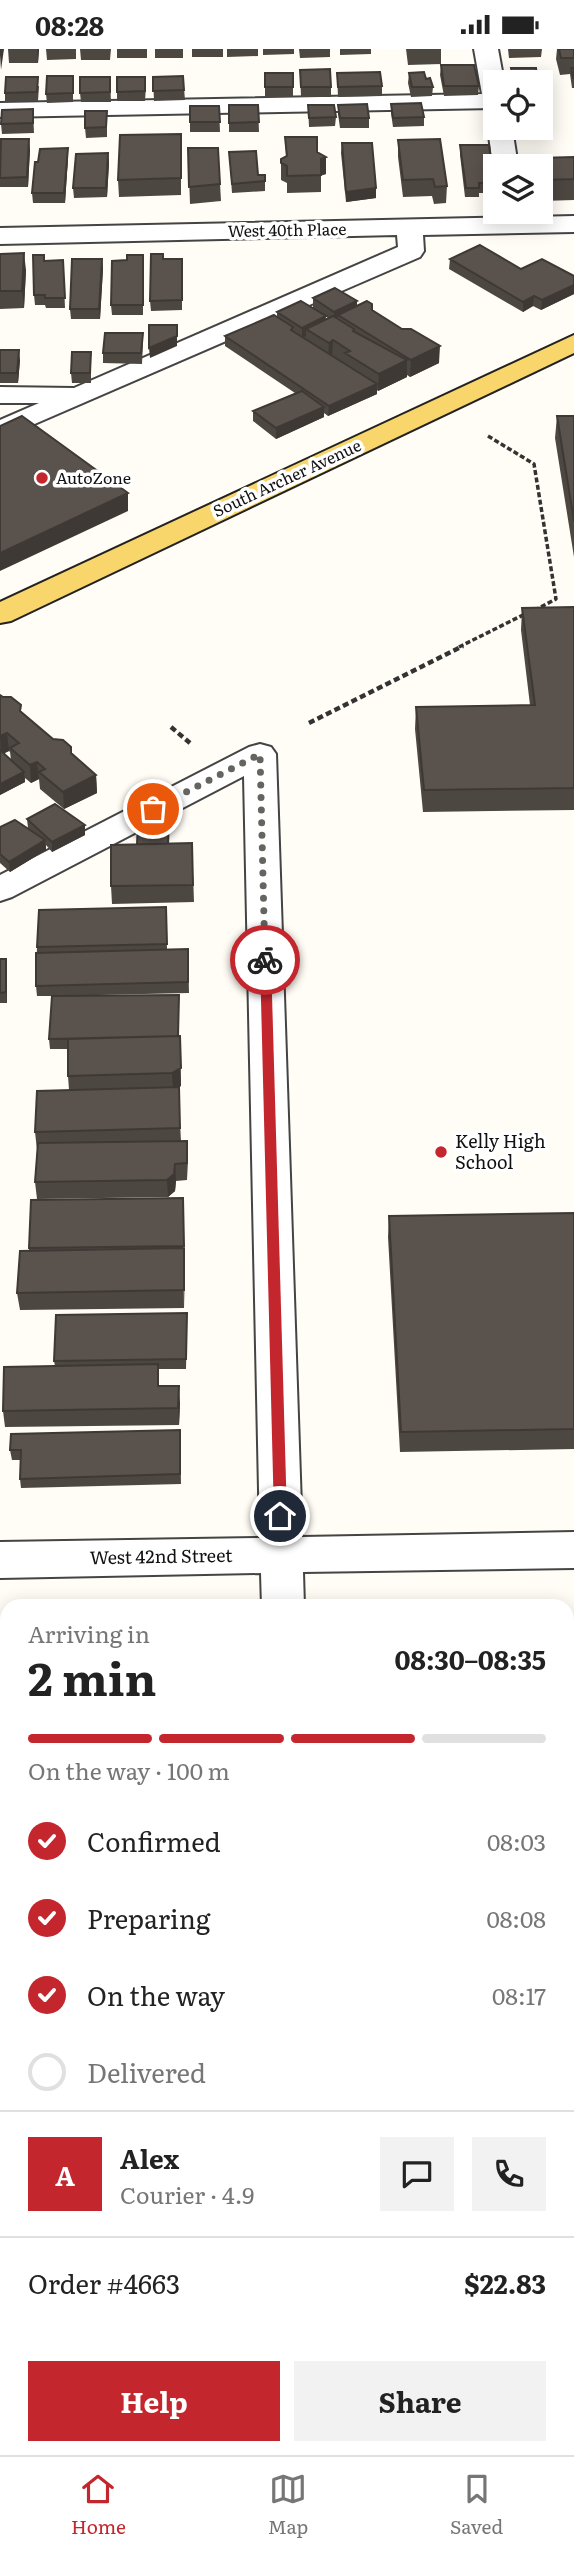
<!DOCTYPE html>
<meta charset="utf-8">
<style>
:root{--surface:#fff;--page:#f2f2f2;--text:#222;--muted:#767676;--line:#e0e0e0;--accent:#c4262e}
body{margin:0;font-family:Literata,serif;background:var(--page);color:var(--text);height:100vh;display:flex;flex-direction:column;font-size:26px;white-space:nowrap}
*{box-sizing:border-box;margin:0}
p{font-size:23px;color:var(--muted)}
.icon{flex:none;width:38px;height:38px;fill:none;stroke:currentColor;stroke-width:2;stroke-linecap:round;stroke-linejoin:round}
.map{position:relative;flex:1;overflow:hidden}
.panel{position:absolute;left:0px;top:1550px;width:574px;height:856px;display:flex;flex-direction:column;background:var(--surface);border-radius:21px 21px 0 0;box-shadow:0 4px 18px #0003}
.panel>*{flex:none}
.fabs{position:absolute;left:483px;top:21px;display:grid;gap:14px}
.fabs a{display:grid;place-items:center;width:70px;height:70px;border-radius:0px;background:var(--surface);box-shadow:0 4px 18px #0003;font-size:35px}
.pin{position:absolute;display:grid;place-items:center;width:60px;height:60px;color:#fff;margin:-30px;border:4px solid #fff;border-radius:50%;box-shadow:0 2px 7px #0007}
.courier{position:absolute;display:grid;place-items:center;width:70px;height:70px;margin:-35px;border:5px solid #c4262e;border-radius:50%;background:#fff;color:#222;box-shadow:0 2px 9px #0007}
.overview em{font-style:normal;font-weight:700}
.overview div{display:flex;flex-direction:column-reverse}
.overview{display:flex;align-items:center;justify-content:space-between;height:119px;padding:0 28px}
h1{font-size:46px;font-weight:700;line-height:52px}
.bar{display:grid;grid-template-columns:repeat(4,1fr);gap:10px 7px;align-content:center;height:84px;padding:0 28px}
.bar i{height:9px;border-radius:5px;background:var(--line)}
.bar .active{background:var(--accent)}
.bar p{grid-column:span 4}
.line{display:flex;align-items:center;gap:18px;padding:0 28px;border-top:2px solid var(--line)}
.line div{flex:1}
.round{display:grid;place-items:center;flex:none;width:74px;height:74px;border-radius:0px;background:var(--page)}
ol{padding:0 28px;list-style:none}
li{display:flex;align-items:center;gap:21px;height:77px}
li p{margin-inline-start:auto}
li .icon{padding:7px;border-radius:50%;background:var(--accent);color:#fff;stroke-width:4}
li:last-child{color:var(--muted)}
li i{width:38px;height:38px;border:4px solid var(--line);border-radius:50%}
.action{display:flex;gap:14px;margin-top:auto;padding:14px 28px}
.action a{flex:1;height:80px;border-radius:0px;background:var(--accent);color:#fff;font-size:28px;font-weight:700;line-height:80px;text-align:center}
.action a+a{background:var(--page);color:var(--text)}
.status{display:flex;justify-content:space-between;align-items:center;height:49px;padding:0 35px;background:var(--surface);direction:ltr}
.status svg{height:19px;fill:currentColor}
.dock{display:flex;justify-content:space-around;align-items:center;height:98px;border-top:2px solid var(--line);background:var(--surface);font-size:19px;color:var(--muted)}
.dock a{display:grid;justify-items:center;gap:4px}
.dock .active{color:var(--accent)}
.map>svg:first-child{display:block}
</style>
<div class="status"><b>08:28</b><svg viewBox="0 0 49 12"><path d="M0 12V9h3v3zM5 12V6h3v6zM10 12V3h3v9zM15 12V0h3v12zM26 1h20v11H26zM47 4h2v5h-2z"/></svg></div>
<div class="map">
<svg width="574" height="2406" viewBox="0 0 574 2406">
<rect width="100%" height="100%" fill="#fffdf5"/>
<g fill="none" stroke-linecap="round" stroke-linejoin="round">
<g stroke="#444" stroke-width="4">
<path id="minor" d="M474,0H498L504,33H495V59L0,68V54L482,45Z
M495,73V79H512L518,117H495V120L493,117L488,79Z
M574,167V183L423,186L424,202L420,208L0,390V371L39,354H0V338L74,339L398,198L397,186L0,195V179Z
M260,695L271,698L276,705L302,1488L574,1483V1519L303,1523L304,1558H262L261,1524L0,1529V1493L260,1489L244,727L12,848L0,852V826L249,698Z
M279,2399H333V2406H279Z"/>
</g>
<g stroke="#222" stroke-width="4">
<path id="major" d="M574,286V304L11,572L0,574V553Z"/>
</g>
<path stroke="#333" stroke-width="3.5" stroke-dasharray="5 2.5" stroke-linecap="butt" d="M488,387L534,415L556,550L535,561
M459,598L527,564"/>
<path stroke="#333" stroke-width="4.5" stroke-dasharray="6 3.5" stroke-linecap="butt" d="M309,674L463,597
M171,678L190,694"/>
<use href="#minor" fill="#fff" fill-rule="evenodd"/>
<use href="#major" fill="#f9d66b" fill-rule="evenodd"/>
</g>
<path fill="#4d4742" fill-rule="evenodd" d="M8,0H39L38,14H9Z
M46,0H76V10L47,11Z
M80,0H111L110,11H81Z
M117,0H147V9H117Z
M155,0H183V9H155Z
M192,0H223V8H192Z
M227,0H258V7L227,8Z
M263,0H294V5L263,6Z
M299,0H330V8L300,9Z
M340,0H371V5L340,6Z
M406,0H441V15L408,16Z
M508,0H542L541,8L509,9Z
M557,0H574V39H572L570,25L560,26L556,10Z
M441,16L479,37L478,46L444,47L440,26Z
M300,21L331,38V48H301Z
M265,24H293V48H265Z
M337,24L382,37V47L338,48Z
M409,24L426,30L433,38L432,47L411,48L408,34Z
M73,27V53L47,54L46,45Z
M183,27L185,51L154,52L153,28Z
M110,28L111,53H81L80,44Z
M117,28L146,37L145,52H117Z
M39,37L38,52L5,53V44Z
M391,55L424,68V77L393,78L391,64Z
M229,56H258L259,83H229Z
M308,56L336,68L335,77L309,78Z
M338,56L369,69V79H340L338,65Z
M541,56L549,69V79L518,80V79H541Z
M190,57H219L220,83H190Z
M33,60L34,84L2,85L1,75Z
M107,62V88L86,89L85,79Z
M285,88L317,103L326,125L321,126V143L287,144V134L281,131V114L286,108Z
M398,91L447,137L446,154L434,155L432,147L403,148L398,108Z
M342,94L376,149L346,153L341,104Z
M460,96L494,134L493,144H479V148H465L460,106Z
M188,99H218L221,152L190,155Z
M30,100L28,138H0V105Z
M181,102V146L119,148L118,131Z
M229,103L258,126H265V142L232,144Z
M108,104L109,114L107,148L74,149L73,139Z
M574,108V151L542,152L541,144V117H538L539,109Z
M68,109L65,154H33L32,144Z
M0,205L26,221L24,259L0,260Z
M143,206V266H112L111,256L127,211Z
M102,210L103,220L100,270H71L70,260Z
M163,210H182V261L151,262L150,252Z
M450,210L574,227V245L541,261L533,257L523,263L449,220Z
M63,211L65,259H46L45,256H35L34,246L44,212Z
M313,249L357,252V257L372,261L439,314L410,328L407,326V328L378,342L377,341V345L328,367L324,364V368L276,390L253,372V362L295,344L225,297V287L277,268V263L326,270L328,269L313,259Z
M143,294L142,315L103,314V304Z
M0,301L20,311L18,334H0Z
M91,303V334H72L71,324Z
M557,367H574V508L555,389Z
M574,558V761L423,763L415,680L416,658L530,656L521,581L522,559Z
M0,646L96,726L97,744L64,760L40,740L39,730L31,734L25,729V733L0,746ZM9,702L10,703L11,711L4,704Z
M27,770L85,776V786L52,803L46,796V801L10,823L0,814V778L28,779Z
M169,785V795L192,794L194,853L112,855L111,837L137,795Z
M166,858L167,900H188L189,944L54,947L179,946V987L181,1037L178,1038L181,1092H187V1131L176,1132L175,1142L168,1148L37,1150L35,1133L37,1101L35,1083L69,1041L68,1027V1000H50L49,990L52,947H37L36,937L37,898Z
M0,910H6L7,920V954H0Z
M183,1149L184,1259L20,1261L17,1244L29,1202V1199Z
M574,1164V1400L400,1403L388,1188L389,1167Z
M187,1273L186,1320H159V1337L180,1354L179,1376L5,1378L3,1362L55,1317L54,1312Z
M180,1381L181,1435L21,1439L20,1430V1411H12L10,1401Z
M0,1579H7V1656H0Z
M567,1592H574V1665H567Z
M567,1688L572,1728L569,1744H567Z
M7,1729V1803H4L2,1788Z
M567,1751L574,1755V1824H567Z
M567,1825H574V1903H567Z
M0,1898H7V1974H0Z
M567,1905H574V1983H567Z
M0,1983H7V2071H0Z
M567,1989H574V2068H567Z
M0,2079H7V2164H0Z
M567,2081H574V2177H567Z
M7,2183V2261H0V2184Z
M567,2187H574V2273H567Z
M7,2278V2368L0,2369V2279Z
M567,2285H574V2369L567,2370Z"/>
<path fill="#3f3936" d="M0,0H4L1,21L0,6Z
M37,0H39L38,14Z
M29,90L30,100L28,138L27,128Z
M68,99V109L65,154L64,144Z
M108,104L109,114L107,148L106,139Z
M326,108V125L320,127L321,110Z
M376,139V149L346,153V143Z
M24,204L26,221L24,259L22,242Z
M102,210L103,220L100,270L99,260Z
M574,236V245L541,261L542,251Z
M534,247L533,257L523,263V253Z
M357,252L356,262L338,266V271L334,273V263Z
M326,267L325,277L306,280V287L302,289V279Z
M177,276V297L150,309L149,299Z
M333,291L332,308L328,311L329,294Z
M440,297L439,314L410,328L411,311Z
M19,301L20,311L18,334L17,324Z
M407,311V328L378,342L379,325Z
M377,335V345L328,367L329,357Z
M324,358V368L276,390V379Z
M128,444V462L0,522V504Z
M7,684L9,702L1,706L0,687Z
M37,713L39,730L31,734L30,716Z
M24,723L25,733L0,746V735Z
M96,726L97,744L64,760L63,743Z
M85,776V786L52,803V793Z
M45,791L46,801L10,823L9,813Z
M6,910L7,920V954L6,943Z
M180,987L181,1037L173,1041L172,1024Z
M187,1092L188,1110L187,1131Z
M175,1115L176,1132L175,1142L168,1148L167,1131Z
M184,1199L185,1217L184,1259Z
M179,1337L180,1354L179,1376L178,1359Z"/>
<path fill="#5a524d" stroke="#3f3936" stroke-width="2" d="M559,0H574V9H561Z
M441,16H474L479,37H444Z
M511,19H536L538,33H514Z
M571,19H574V29H573Z
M330,20L331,38H301L300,21Z
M380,23L382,37L338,38L337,24Z
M424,23L426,30L430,29L433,38H412L409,24Z
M265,24H293V38H265Z
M47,27H73V44L46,45Z
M183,27L184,41L153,42V28Z
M6,28H38L37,43L5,44Z
M80,28H110V43L80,44Z
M117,28H145V42L117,43Z
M421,54L424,68L393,69L391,55Z
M367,55L369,69H340L338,56Z
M229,56H258L259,73L229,74Z
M308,56H334L336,68L309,69Z
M541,56H545L549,69L541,70Z
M190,57H219L220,73H190Z
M33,60V74L1,75L2,61Z
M85,62H107L106,78L85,79Z
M181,85V129L118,131L120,86Z
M285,88H317V103L326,108L321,110V126L287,127V117L281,114V110L287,107Z
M1,90H29L27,128L0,129Z
M440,90L447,137L435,138L433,130L403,131L398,91Z
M342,94H372L376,139L346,143Z
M460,96H489L494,134H479V139H466Z
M68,99L64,144H32L35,113H38L40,100Z
M188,99H218L220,135L189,138Z
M256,102L258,126H265V132L232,135L229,103Z
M108,104L106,139H73L76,105Z
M574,108V130L544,131L539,109Z
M480,196L521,220L542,210L574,227V236L542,251L534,247L523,253L450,210Z
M24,204L22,242H0V205Z
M151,205H163V210H182V251L150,252Z
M33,206H44V212L63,211L65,249H45V246H34Z
M127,206H143V256H111L112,212L127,211Z
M72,210H102L99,260H70Z
M335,239L357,252L334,263L313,249Z
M301,252L326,267L302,279L277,263Z
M367,252L372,255V261L402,280H411L440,297L411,311L338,266Z
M274,266L293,278L291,281L377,335L329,357L225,287Z
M333,267L354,280L353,282L407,311L379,325L345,304L350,302L333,291L329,294L306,280Z
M149,276H177V287L149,299Z
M105,284H143L141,304H103Z
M0,301H19L17,324H0Z
M72,303H91L90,324H71Z
M302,342L324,358L276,379L253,362Z
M22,367L128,444L0,504V377Z
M557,367H574V472Z
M574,558V739L424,741L416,658L535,656L522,559Z
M0,646L3,648H11L21,656L20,662L53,690L63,691L71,698V704L96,726L63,743L39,723L45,720L37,713L30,716L10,699L19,694L7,684L0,687Z
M0,701L24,723L0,735Z
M55,755L85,776L52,793L27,770Z
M15,771L45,791L9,813L0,805V778Z
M138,774H169L168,795H137Z
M192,794L193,836L111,837V796Z
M166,858L167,895L37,898L39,861Z
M188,900V933L36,937V904Z
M0,910H6V943L0,944Z
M179,946L178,987L49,990L52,947Z
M180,987L181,1019L172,1024L68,1027V990Z
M179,1038L180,1079L35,1083L37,1042Z
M187,1092V1114L175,1115L174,1125L167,1131L35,1133L38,1094Z
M183,1149L184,1197L29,1199L31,1151Z
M574,1164V1380L401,1383L389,1167Z
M184,1199V1241L17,1244L20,1202Z
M187,1264L186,1310L54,1312L56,1266Z
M158,1315V1337H179L178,1359L3,1362L4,1318Z
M180,1381V1425L20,1430L21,1401H10L11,1385Z
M0,1579H7V1640H0Z
M567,1592H574V1656H567Z
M567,1688L572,1728H567Z
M3,1729H7V1788H2Z
M567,1751H574V1809H567Z
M567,1825H574V1888H567Z
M0,1898H7V1960H0Z
M567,1905H574V1969H567Z
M0,1983H7V2058H0Z
M567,1989H574V2055H567Z
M0,2079H7V2157H0Z
M567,2081H574V2165H567Z
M7,2183V2254H0V2184Z
M567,2187H574V2259H567Z
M7,2278V2362H0V2279Z
M567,2285H574V2358L567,2359Z
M0,2384H7V2399H181V2406H0Z
M567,2386H574V2406H443L442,2399H567Z"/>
<path fill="#c4262e" d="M265,907L271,911L287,1467L280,1472L274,1467L260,911Z"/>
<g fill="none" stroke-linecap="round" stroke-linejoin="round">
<path stroke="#646461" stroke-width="7" stroke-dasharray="0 12.6" d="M153,760L260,705L265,911"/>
</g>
<g fill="#c4262e" stroke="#fff" stroke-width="2.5">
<circle cx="42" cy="429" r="7"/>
<circle cx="441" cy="1103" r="7"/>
</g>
<g text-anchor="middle" stroke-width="7" stroke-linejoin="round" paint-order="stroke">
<g font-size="16" fill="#111" stroke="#fff">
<text transform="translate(287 181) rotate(-1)" y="6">West 40th Place</text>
<text transform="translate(287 429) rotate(-25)" y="6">South Archer Avenue</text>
</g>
<g font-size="16" fill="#111" stroke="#fff" text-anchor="start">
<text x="56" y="435">AutoZone</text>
</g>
<g font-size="18" fill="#111" stroke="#fff" text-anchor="start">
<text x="455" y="1099">Kelly High<tspan x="455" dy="21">School</tspan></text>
</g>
<g font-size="18" fill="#111" stroke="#fff">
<text transform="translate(161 1508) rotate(-1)" y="6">West 42nd Street</text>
</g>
</g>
</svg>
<div class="fabs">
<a><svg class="icon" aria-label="locate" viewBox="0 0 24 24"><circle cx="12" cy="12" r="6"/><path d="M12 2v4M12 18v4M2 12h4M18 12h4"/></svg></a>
<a><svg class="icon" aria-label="layers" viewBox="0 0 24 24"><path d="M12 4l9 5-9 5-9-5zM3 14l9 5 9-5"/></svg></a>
</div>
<div class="pin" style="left:153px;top:760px;background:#ea580c"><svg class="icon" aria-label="bag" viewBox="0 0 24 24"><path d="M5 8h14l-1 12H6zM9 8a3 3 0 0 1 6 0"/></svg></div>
<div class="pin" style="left:280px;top:1467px;background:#1f2937"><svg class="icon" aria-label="home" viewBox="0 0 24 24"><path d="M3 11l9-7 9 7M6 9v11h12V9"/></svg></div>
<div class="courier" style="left:265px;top:911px"><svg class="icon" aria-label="bike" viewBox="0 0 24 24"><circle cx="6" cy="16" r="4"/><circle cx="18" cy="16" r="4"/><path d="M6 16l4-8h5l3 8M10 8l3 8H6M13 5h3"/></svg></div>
<section class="panel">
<div class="overview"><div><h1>2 min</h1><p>Arriving in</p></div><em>08:30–08:35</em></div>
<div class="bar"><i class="active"></i><i class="active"></i><i class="active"></i><i></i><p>On the way · 100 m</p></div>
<ol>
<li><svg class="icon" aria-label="check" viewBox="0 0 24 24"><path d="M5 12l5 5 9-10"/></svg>Confirmed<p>08:03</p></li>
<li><svg class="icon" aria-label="check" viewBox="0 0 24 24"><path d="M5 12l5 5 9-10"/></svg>Preparing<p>08:08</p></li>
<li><svg class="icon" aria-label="check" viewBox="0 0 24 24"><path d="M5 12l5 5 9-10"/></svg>On the way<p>08:17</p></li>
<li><i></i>Delivered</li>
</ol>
<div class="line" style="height:126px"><b class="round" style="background:var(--accent);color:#fff">A</b><div><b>Alex</b><p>Courier · 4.9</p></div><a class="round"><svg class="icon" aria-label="chat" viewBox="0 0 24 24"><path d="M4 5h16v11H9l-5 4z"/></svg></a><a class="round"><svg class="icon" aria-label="phone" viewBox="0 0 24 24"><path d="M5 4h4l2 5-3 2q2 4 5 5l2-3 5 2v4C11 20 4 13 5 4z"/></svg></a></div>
<div class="line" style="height:91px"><div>Order #4663</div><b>$22.83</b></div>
<div class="action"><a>Help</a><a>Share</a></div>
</section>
</div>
<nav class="dock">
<a class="active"><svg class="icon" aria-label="home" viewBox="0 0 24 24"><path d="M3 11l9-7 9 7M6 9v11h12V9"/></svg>Home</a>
<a><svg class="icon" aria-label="map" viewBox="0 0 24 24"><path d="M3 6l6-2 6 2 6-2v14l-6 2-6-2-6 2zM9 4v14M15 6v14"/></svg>Map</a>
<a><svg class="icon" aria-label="saved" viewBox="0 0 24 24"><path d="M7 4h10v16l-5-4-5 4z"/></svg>Saved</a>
</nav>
